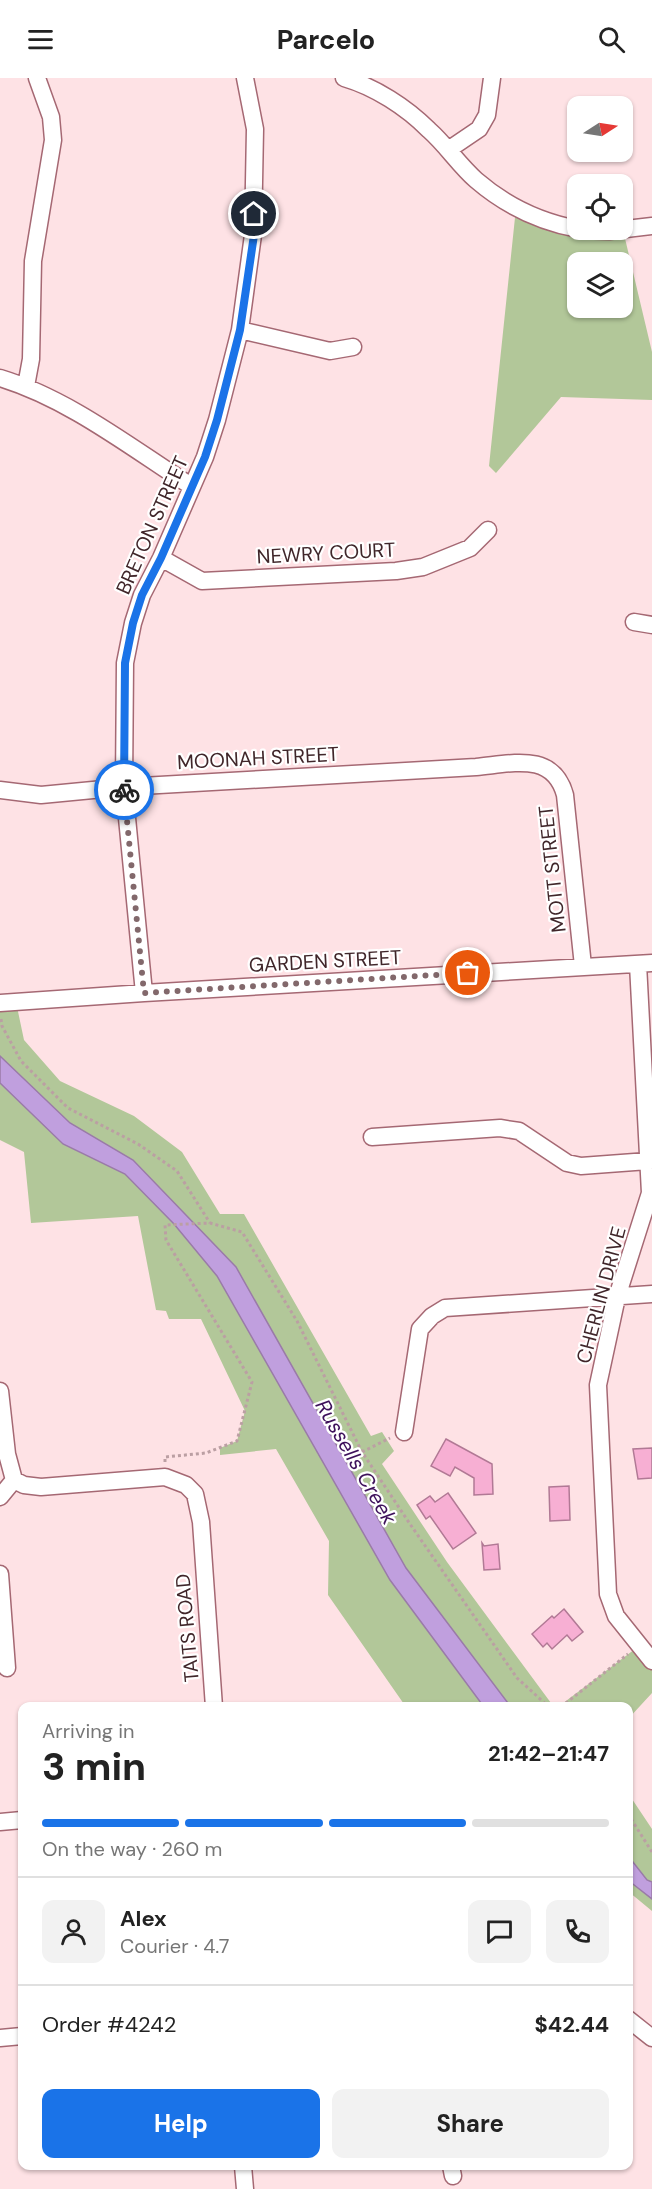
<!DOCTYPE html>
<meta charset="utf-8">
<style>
:root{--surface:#fff;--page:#f2f2f2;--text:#222;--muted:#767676;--line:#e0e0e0;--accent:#1a73e8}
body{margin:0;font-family:"DM Sans",sans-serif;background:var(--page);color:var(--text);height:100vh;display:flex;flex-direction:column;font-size:22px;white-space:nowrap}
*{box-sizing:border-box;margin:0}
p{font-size:20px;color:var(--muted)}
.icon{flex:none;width:33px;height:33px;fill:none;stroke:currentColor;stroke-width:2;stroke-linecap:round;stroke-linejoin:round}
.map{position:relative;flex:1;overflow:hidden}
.panel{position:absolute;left:18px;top:1624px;width:615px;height:468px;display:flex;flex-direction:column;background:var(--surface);border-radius:12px;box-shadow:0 2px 4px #0004}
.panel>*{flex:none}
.needle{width:39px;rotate:78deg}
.buttons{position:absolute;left:567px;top:18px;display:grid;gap:12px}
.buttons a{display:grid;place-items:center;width:66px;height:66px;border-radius:12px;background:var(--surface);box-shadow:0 2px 4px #0004;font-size:30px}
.pin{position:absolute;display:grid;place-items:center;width:51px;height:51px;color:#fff;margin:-26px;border:3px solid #fff;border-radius:50%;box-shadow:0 2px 6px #0007}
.courier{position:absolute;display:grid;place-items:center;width:60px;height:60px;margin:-30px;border:4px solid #1a73e8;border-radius:50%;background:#fff;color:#222;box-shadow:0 2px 8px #0007}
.head em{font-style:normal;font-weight:700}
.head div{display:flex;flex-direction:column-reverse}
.head{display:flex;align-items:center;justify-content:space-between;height:102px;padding:0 24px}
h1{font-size:39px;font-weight:700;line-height:45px}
.bar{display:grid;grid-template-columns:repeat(4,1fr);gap:9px 6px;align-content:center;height:72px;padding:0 24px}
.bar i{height:8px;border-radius:4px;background:var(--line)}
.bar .current{background:var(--accent)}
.bar p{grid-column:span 4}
.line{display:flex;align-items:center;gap:15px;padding:0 24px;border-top:2px solid var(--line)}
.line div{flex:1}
.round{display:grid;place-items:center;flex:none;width:63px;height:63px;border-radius:12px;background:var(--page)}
.button{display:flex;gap:12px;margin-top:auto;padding:12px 24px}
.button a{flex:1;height:69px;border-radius:12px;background:var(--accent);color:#fff;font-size:24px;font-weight:700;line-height:69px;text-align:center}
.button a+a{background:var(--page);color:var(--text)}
header{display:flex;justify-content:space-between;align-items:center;height:78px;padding:0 24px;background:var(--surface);font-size:27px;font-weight:700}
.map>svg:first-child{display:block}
</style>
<header><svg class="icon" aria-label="menu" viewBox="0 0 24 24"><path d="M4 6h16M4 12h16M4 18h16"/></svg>Parcelo<svg class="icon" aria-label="search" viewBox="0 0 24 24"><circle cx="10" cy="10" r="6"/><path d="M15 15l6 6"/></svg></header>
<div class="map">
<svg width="652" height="2111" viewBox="0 0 652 2111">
<rect width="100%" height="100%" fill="#fee2e5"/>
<path fill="#b2c799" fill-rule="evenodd" d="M516,130L531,137L623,152L652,274V322L561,319L496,395L489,388ZM578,184H622V230H578Z
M16,924L24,962L60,1003L134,1038L182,1074L220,1136H244L371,1358L382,1354L394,1373L382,1386L447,1484L551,1625L557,1629H406L328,1517L329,1463L276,1371L220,1377V1370L237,1363L245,1333L201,1241H169L166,1233L156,1232L138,1138L31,1145L24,1074L0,1062V925Z
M639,1568L652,1583V1615L629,1640L628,1629H558Z
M628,1715L652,1751V1833L629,1814Z"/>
<path fill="#c09fde" stroke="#9a7ba8" stroke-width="1.5" d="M0,978L70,1045L133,1082L236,1189L406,1490L511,1629H484L390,1502L217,1198L174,1146L125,1096L63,1066L0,1005Z
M629,1779L647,1802L652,1804V1821L629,1803Z"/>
<path fill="#f7afd3" stroke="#b17995" stroke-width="1.5" d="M446,1361L492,1386L493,1416L474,1417V1400L455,1389L450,1398L431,1388Z
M652,1370V1400L638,1401L633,1371Z
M569,1408L570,1442L550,1443L549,1409Z
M448,1415L476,1455L453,1471L430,1438L426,1441L417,1427L430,1418L435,1424Z
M482,1465L484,1468L498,1466L500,1491L484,1492Z
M564,1531L583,1554L572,1563L567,1557L552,1571L547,1565L543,1569L532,1556L552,1538L554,1540Z"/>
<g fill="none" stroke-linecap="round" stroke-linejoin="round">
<g stroke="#a56873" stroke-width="19">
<path id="minor" d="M344,0C375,9 406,29 429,52C446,67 459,87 476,102C505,127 540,144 578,151
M448,72L479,51L487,37L492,0
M579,152L609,153L652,148
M240,252L330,273L353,269
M0,300C69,321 130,369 191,408
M26,308L31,281L33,183L53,62L51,39L37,0
M161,480L202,503L396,493L423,489L470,470L488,452
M634,544L652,547
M0,712L41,717L124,709L476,689C511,686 553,673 565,717L583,888
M638,886L650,1115L617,1219L598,1307L608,1516L616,1538L652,1583
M144,915L124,709L125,585L133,545L142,517L161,480L205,379L217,342L240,252L253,157L255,51L245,0
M0,925L144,915L652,885
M372,1059L500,1050L519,1053L567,1085L581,1088L648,1083
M0,1313L7,1376L14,1402L24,1407L41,1409L165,1399L186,1407L195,1416L201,1444L214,1629
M404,1354L420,1251L432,1238L445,1230L652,1216
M0,1419L14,1402
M0,1496L7,1590
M0,1744L22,1742
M628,1941L652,1960
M0,1960L22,1958
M243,2088L245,2111
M451,2088L453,2098"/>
</g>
<path stroke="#bb9fa3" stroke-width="3" stroke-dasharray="3 3" stroke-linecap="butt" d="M1,941L2,948L21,983L68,1030L138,1066L177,1093L210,1145
M362,1374L390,1360
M165,1384V1379L206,1375L237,1363L252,1304L166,1162L165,1147L210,1145L242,1154L297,1243L362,1374L410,1446L517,1600L549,1629
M561,1629L628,1576
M628,1736L652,1774"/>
<use href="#minor" stroke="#fff" stroke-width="16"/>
</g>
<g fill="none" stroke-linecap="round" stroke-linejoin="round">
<path stroke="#82686b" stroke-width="6" stroke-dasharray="0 10.8" d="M124,712L144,915L468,895"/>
<path stroke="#1a73e8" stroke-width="8" d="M124,712L125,585L133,545L142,517L161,480L205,379L217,342L240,252L254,157V136"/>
</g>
<g text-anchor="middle" stroke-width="4.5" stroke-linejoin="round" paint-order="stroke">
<g font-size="20" fill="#40262a" stroke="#fff">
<text transform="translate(152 447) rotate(-66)" y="7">BRETON STREET</text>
<text transform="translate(326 475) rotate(-3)" y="7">NEWRY COURT</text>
<text transform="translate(258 680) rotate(-3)" y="7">MOONAH STREET</text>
<text transform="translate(552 791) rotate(-96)" y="7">MOTT STREET</text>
<text transform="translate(325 883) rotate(-3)" y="7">GARDEN STREET</text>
<text transform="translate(601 1217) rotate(-75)" y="7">CHERLIN DRIVE</text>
<text transform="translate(187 1550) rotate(-95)" y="7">TAITS ROAD</text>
</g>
<g font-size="21" font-style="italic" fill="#3e115b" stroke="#fff">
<text transform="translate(356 1384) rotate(60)" y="7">Russells Creek</text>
</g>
</g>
</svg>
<div class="buttons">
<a><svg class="needle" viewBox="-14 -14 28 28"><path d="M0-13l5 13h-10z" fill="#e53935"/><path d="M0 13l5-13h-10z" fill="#767676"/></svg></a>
<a><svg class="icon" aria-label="locate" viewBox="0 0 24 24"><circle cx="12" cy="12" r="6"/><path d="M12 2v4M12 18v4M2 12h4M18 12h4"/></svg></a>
<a><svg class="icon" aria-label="layers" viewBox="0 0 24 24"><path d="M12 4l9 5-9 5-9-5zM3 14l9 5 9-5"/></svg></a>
</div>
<div class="pin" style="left:468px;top:895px;background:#ea580c"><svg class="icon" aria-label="bag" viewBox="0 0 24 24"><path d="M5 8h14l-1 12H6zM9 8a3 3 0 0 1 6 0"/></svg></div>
<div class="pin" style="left:254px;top:136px;background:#1f2937"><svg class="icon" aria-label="home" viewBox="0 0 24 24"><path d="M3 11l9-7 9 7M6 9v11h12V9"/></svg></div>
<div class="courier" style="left:124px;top:712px"><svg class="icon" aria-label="bike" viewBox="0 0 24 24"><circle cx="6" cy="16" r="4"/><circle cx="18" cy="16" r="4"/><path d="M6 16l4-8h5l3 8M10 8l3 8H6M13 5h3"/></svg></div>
<section class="panel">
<div class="head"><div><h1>3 min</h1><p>Arriving in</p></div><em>21:42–21:47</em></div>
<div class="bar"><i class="current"></i><i class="current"></i><i class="current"></i><i></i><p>On the way · 260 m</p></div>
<div class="line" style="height:108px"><a class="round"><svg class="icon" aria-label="person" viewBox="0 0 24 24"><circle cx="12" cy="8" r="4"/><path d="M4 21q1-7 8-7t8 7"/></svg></a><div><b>Alex</b><p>Courier · 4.7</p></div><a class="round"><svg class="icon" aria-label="chat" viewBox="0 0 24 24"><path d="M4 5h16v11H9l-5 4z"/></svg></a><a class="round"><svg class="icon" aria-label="phone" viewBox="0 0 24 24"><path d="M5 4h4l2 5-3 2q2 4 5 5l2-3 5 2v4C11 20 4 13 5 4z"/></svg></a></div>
<div class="line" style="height:78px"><div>Order #4242</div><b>$42.44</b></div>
<div class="button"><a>Help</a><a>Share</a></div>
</section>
</div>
